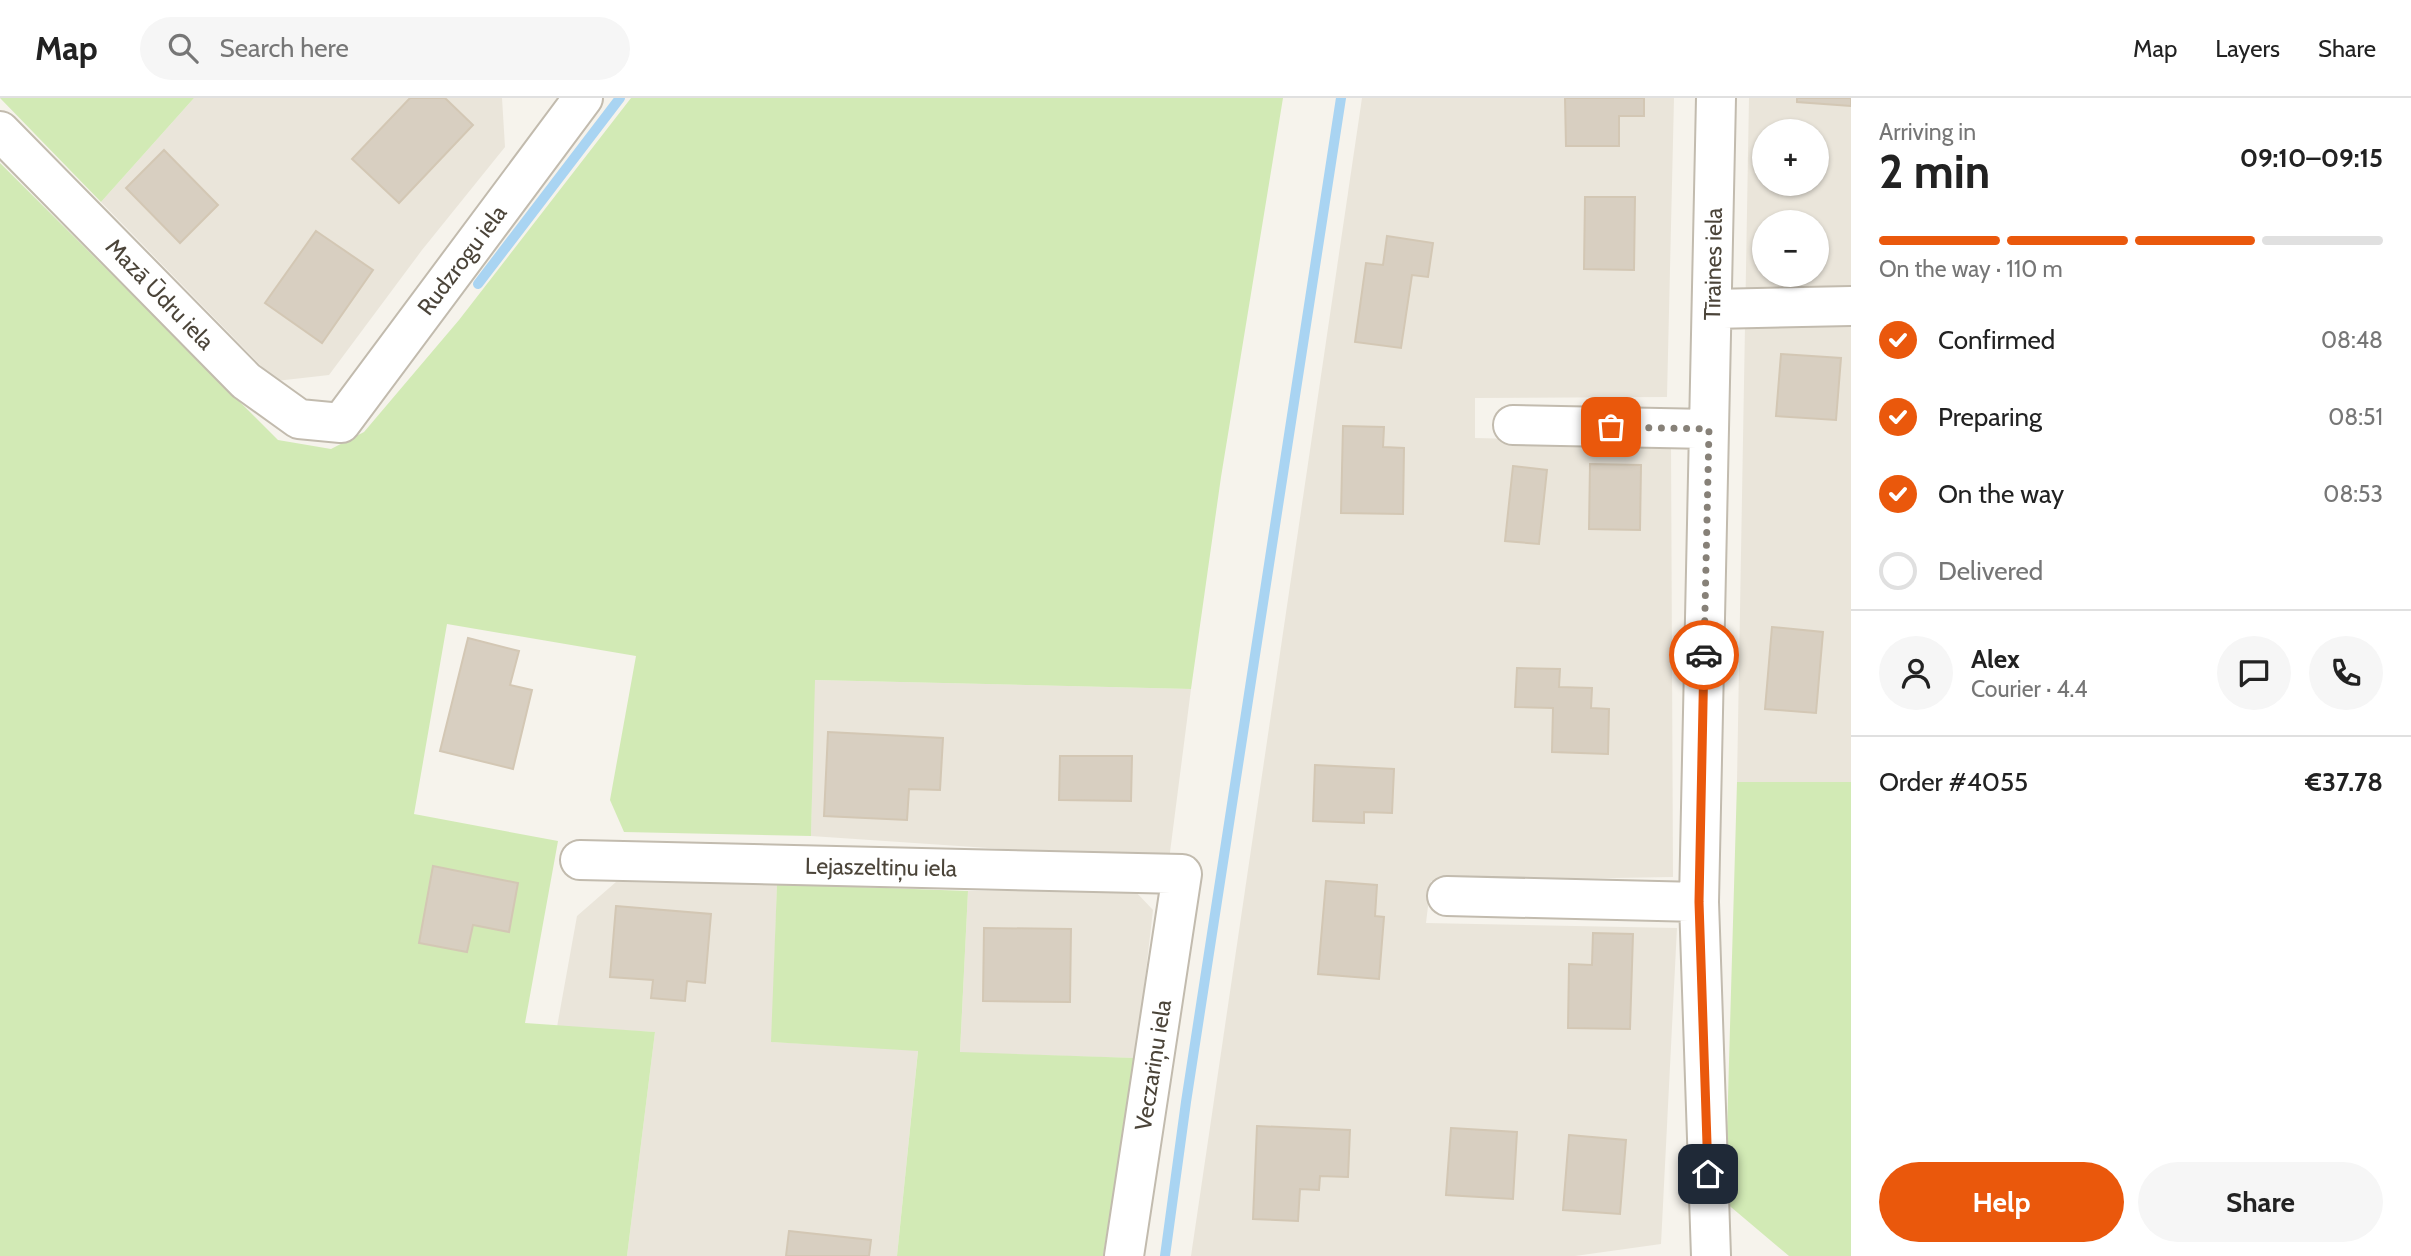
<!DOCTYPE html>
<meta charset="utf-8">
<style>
:root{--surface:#fff;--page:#f6f6f6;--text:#222;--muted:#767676;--line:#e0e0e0;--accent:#ea580c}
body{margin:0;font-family:Cabin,sans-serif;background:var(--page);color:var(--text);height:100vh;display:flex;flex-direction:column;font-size:26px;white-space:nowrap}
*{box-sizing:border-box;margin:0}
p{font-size:23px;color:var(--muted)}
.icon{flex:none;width:38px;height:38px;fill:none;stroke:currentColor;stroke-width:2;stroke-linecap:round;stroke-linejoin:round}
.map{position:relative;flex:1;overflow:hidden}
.side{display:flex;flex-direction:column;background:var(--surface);width:560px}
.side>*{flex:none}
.fabs{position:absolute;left:1752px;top:21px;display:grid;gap:14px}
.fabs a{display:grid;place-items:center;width:77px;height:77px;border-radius:50%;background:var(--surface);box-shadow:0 2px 5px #0004;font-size:35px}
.pin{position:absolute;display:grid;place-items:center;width:60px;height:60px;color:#fff;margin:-30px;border-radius:14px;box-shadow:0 4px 10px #0006}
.courier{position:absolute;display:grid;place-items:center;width:70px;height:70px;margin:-35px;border:5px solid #ea580c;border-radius:50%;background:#fff;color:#222;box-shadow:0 2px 9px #0007}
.overview em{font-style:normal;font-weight:800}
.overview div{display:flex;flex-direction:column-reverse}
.overview{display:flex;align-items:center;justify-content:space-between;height:119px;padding:0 28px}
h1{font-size:46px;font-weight:800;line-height:52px}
.bar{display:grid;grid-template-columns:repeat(4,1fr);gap:10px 7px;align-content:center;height:84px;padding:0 28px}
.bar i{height:9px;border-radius:5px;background:var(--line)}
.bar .on{background:var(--accent)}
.bar p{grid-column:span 4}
.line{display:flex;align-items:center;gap:18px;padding:0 28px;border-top:2px solid var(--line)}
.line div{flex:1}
.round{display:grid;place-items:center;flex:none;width:74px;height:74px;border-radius:37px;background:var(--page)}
ol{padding:0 28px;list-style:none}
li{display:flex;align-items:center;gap:21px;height:77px}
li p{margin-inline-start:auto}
li .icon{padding:7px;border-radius:50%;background:var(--accent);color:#fff;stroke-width:4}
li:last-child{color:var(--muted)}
li i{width:38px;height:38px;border:4px solid var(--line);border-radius:50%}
.cta{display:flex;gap:14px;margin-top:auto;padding:14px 28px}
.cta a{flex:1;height:80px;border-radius:42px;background:var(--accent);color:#fff;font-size:28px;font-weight:800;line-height:80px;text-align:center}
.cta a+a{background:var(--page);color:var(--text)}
header{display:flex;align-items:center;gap:42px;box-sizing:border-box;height:98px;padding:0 35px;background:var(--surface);border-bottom:2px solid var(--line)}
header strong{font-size:33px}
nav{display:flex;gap:38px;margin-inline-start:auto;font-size:24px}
.search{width:490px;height:63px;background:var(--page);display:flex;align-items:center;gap:18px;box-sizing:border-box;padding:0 24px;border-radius:38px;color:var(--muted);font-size:26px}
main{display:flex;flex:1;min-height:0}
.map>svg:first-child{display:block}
</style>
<header>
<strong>Map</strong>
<div class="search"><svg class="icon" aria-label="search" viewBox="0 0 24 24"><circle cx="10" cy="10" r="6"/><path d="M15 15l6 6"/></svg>Search here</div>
<nav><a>Map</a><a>Layers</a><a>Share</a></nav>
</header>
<main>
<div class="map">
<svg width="1851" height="1158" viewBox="0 0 1851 1158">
<rect width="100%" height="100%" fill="#f6f3ec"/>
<path fill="#eae5da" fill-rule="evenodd" d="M194,0H502L505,49L422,152L329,277L276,283L101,104Z
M1362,0H1674L1667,299L1475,300V340L1671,345L1673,779L1431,783L1426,825L1677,830L1661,1146L1575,1158H1191Z
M1749,0H1851V684H1737ZM1764,33H1816V86H1764ZM1764,124H1816V177H1764Z
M814,582L1191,591L1169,762L811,738Z
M616,784L777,786L772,944L918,952L897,1158H627L655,934L557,929L577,818Z
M968,793H1135L1153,812L1136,960L960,955Z"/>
<path fill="#d2eab5" d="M0,0H194L101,104Z
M631,0H1283L1221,379L1191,591L815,582L811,738L624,734L610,702L636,558L447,526L414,716L558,743L525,925L655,934L627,1158H0V65L278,342L331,351L364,334L459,222Z
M1737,684H1851V1158H1789L1725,1104Z
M777,786L968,793L960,954L1136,960L1103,1158H897L918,953L771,944Z"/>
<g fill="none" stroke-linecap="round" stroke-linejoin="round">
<path stroke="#a9d4f2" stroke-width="10" d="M478,186L620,0
M1165,1158L1186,1004L1341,0"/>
</g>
<path fill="#d8cfc1" stroke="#d3c7b4" stroke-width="2" d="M410,0H445L473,27L399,105L352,61Z
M1565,0H1644V18H1619V48H1566Z
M1797,0H1851V8L1797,4Z
M164,52L218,107L180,145L126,90Z
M1585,99H1635L1634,172L1584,171Z
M316,133L373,172L322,245L265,205Z
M1387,138L1433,145L1428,179L1412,177L1401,250L1355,244L1366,165L1383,167Z
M1781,256L1841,260L1836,322L1776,318Z
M1343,328L1384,329L1383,349L1404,350L1403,416L1341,415Z
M1590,366L1641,367L1640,432L1589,431Z
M1513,368L1547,372L1539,446L1505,443Z
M1772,529L1823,534L1816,615L1765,611Z
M468,540L519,553L510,587L532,592L513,671L440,653Z
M1517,570L1560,571L1559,589L1592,590L1591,610L1609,611L1608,656L1552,654L1553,610L1515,609Z
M828,634L943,640L940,692L909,691L907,722L824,718Z
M1060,658H1132L1131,703L1059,702Z
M1315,667L1394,671L1392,715L1364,714V725L1313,723Z
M433,768L518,785L509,834L473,827L467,854L419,845Z
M1326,783L1377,787L1375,818L1384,819L1379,881L1318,876Z
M616,808L711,816L705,885L687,883L685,903L651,900L653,882L610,879Z
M984,830L1071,831L1070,904L983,903Z
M1593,835L1633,836L1630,931L1568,930L1569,866L1592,867Z
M1257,1028L1350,1032L1348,1079L1320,1078L1319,1092L1300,1091L1298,1123L1253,1121Z
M1451,1030L1517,1034L1513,1101L1446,1097Z
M1569,1037L1626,1042L1620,1116L1563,1112Z
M789,1133L871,1142L869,1158H786Z"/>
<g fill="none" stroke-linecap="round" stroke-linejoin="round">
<g stroke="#c2bbae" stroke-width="42">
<path id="minor" d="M0,33L246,283L299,321L341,325L583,0
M1712,211L1851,208
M1513,327L1709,331
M580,762L1182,776L1124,1158
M1447,798L1699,804
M1711,1158L1699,804L1716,0"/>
</g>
<use href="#minor" stroke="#fff" stroke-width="38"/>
</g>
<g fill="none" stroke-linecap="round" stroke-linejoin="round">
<path stroke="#878178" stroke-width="7" stroke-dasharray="0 12.6" d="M1611,329L1709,331L1704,557"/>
<path stroke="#ea580c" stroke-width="9" d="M1704,557L1699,804L1708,1076"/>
</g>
<g text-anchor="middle" stroke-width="5" stroke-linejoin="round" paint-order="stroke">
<g font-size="23" fill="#4b4439" stroke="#fff">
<text transform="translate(462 162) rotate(-53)" y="8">Rudzrogu iela</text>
<text transform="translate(1713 166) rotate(-89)" y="8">Tīraines iela</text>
<text transform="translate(160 196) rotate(46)" y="8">Mazā Ūdru iela</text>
<text transform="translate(881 769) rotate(1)" y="8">Lejaszeltiņu iela</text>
<text transform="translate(1153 967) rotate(-81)" y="8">Veczariņu iela</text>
</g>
</g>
</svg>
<div class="fabs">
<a>+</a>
<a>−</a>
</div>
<div class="pin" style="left:1611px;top:329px;background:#ea580c"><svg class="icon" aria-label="bag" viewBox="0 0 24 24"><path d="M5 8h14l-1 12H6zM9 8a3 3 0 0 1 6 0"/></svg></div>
<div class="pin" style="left:1708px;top:1076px;background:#1f2937"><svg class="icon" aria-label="home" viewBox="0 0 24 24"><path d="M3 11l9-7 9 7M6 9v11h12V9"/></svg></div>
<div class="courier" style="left:1704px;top:557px"><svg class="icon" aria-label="car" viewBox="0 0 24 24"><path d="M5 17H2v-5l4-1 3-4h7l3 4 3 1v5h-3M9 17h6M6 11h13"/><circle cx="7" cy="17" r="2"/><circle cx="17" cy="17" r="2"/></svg></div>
</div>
<section class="side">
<div class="overview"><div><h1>2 min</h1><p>Arriving in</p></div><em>09:10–09:15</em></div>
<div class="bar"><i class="on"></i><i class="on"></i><i class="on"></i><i></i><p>On the way · 110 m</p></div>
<ol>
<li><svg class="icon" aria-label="check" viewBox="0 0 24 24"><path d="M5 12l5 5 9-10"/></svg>Confirmed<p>08:48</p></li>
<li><svg class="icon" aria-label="check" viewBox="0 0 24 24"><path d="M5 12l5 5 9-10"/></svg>Preparing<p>08:51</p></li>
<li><svg class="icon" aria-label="check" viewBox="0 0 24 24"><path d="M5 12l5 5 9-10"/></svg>On the way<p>08:53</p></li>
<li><i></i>Delivered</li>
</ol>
<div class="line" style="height:126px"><a class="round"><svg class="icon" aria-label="person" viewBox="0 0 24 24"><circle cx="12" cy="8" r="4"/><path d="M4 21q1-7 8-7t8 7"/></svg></a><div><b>Alex</b><p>Courier · 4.4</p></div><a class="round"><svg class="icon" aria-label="chat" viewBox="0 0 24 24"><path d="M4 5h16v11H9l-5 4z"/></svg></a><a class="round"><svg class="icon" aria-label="phone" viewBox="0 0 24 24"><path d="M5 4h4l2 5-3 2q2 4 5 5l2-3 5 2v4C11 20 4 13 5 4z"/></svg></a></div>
<div class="line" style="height:91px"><div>Order #4055</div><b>€37.78</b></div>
<div class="cta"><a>Help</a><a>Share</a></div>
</section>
</main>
